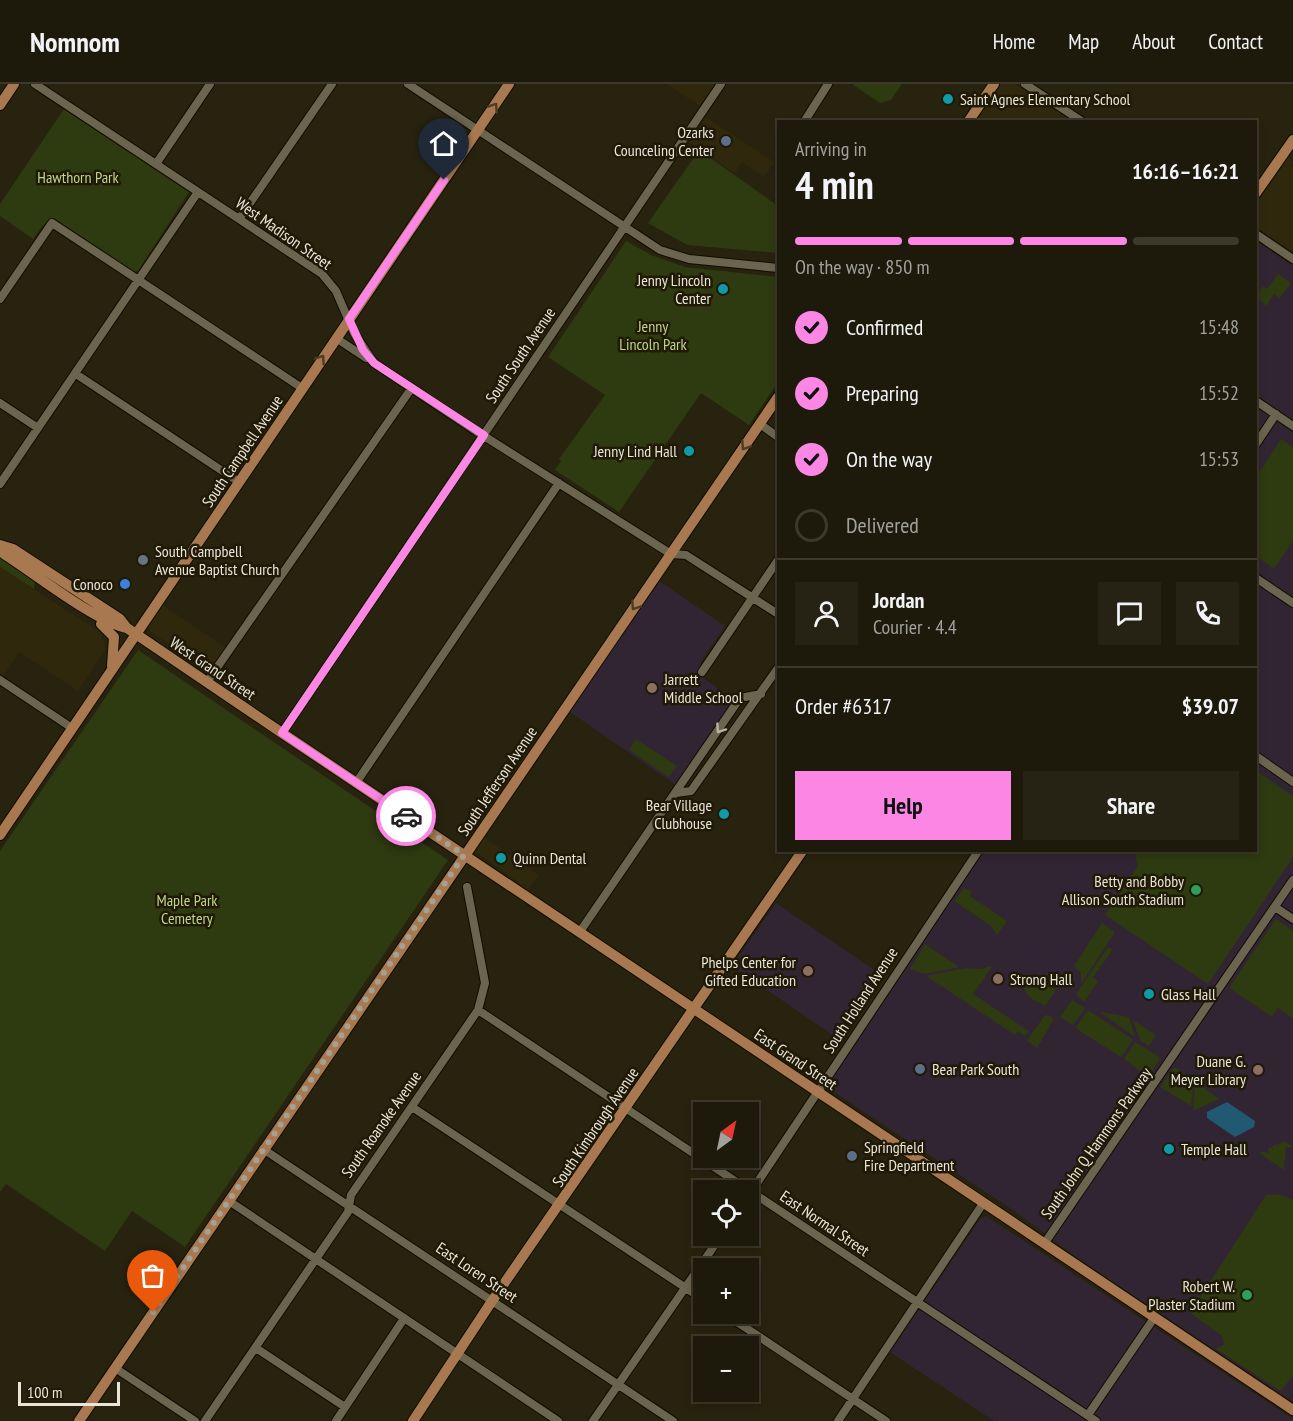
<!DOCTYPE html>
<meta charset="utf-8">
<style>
:root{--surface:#1e1a0b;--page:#262314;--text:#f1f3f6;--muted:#a1a19d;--line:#3c382c;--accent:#fc86e4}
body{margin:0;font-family:"PT Sans Narrow",sans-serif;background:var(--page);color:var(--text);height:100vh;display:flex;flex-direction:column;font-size:22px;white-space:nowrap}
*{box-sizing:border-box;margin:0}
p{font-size:20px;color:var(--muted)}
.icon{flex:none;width:33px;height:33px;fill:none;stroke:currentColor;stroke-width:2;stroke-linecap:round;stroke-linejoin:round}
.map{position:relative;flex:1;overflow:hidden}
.side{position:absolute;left:777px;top:36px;width:480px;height:732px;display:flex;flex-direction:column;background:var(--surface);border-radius:0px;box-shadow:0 3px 9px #0003,0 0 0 2px var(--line)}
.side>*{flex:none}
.needle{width:39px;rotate:33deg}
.controls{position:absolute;left:693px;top:1018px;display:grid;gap:12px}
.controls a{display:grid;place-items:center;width:66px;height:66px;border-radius:0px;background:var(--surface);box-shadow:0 3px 9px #0003,0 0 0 2px var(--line);font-size:30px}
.scale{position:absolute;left:18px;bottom:15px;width:102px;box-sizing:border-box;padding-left:6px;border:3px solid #e9e5d9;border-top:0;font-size:16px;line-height:21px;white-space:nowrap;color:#e9e5d9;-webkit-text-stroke:4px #1f1906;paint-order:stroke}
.pin{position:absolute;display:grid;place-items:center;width:51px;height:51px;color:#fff;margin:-62px -26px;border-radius:50% 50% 50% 0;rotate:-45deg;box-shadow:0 0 6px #0007}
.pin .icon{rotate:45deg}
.courier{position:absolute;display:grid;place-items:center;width:60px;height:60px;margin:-30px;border:4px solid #fc86e4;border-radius:50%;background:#fff;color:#222;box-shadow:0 2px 8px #0007}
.headline em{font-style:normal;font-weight:600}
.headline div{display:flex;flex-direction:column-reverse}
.headline{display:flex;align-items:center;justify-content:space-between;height:102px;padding:0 18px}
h1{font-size:39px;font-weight:600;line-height:45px}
.bar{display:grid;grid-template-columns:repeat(4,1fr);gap:9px 6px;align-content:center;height:72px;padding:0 18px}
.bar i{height:8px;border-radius:4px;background:var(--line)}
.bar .on{background:var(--accent)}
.bar p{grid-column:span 4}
.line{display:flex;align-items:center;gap:15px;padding:0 18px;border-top:2px solid var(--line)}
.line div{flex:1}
.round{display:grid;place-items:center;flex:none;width:63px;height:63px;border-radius:0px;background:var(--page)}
ol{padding:0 18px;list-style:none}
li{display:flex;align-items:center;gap:18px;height:66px}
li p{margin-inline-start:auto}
li .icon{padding:6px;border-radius:50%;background:var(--accent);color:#111;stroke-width:4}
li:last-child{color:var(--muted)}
li i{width:33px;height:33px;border:3px solid var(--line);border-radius:50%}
.action{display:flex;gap:12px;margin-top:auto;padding:12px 18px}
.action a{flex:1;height:69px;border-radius:0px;background:var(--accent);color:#111;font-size:24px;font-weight:600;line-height:69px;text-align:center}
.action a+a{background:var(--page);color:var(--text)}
header{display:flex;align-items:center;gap:36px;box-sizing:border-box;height:84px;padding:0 30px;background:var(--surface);border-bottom:2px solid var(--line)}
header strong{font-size:28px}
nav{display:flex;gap:33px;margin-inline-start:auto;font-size:21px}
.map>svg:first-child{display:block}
</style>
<header>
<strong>Nomnom</strong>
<nav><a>Home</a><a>Map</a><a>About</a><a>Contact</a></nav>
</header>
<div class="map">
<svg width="1293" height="1337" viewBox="0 0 1293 1337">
<rect width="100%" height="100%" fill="#28230f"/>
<path fill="#30280c" d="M667,0H715L700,22Z
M1001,0H1014L1074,37H976Z
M706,33L774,78L764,93L742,78L735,89L689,58Z
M1288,74L1293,78V168L1256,143V120Z
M0,483L100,548L106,564L78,607L19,568L3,592L0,589Z
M161,520L228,565L210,587L150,547L148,540Z
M483,753L539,791L528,806L475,767Z"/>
<path fill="#322533" d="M1256,157L1293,182V1318L1082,1177L1013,1126L834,1008L827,999L982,767L1256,766Z
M659,497L725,542L700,579L701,592L734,616L676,701L570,628Z
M776,819L883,892L840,956L732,882Z
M986,1132L1293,1335V1337H994L890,1268L980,1135Z"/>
<path fill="#2e3a10" d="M852,0H902L891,16L880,19Z
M64,25L189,108L138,187H133L58,138L43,141L33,155L0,132V120Z
M705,70L778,122V169L687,161L648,139L695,72Z
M626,157L651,171L685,183L778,193V298L749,341L701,309L619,428L555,386L561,377L559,375L605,311L548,273Z
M1278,190L1291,199L1280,214L1274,210L1266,222L1256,213L1263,202L1267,205Z
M1281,355L1293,363V457L1274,485L1256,472V393Z
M0,474L35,496L34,505L0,483Z
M138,566L448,776L185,1163L132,1127L105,1167L6,1100L0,1108V767Z
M636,655L677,682L669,693L629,666Z
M1256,687L1293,712V773L1208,900L1105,831L1138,782L1135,771L1138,767L1256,766Z
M964,804L972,807L970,812L1007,837L997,851L991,842L954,817Z
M1276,835L1293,847V935L1278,924L1272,933L1229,904Z
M1102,839L1115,848L1081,900V889L1074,882Z
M925,860L959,883L924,890L910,885Z
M1108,863L1112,865L1110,870L1093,893L1098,897L1084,918L1076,910Z
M990,882L992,883L973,910L1029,947L1025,952L1018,947L1015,951L926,892L966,884L981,885Z
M1032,893L1043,896L1056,906L1045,922L1030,914L1024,905Z
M1072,916L1085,924L1073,941L1060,933Z
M1088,926L1131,954L1133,956L1121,973L1078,946L1076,943Z
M1100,928L1129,933L1135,953Z
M1048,931L1054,935L1037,964L1027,957L1044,932Z
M1133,936L1156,951L1149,962L1140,956Z
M1135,958L1158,972L1159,976L1150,990L1145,991L1124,975Z
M1174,983L1194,996L1191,1022L1160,1003Z
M1198,999L1219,1015L1195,1026L1193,1025L1195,1000Z
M1284,1057L1293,1063H1286L1284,1086L1259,1069L1264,1067L1268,1070L1269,1067L1267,1065L1271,1063L1273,1066L1272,1062L1277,1060L1279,1063L1278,1060Z
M1279,1110L1293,1116V1292L1281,1307L1216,1265L1224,1260L1222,1252L1190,1229L1266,1111Z"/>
<path fill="#215872" d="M1227,1018L1255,1037L1254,1043L1235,1053L1207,1034V1028Z"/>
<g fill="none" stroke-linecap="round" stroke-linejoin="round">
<g stroke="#110c00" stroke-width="10">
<path id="minor" d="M35,0L322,190L336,207L354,249L374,279L476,347L671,470L686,471L778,530
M408,0L660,166L689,175L778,184
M1025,0L1083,38
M804,38L828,0
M156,80L210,0
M239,135L332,0
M1256,150L1293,175
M0,215L52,139L302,304
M336,254L366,274
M76,290L239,398
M1256,317L1293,342
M0,319L38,344
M760,340L778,353
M1256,360L1276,330
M0,400L198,108
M1256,494L1293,519
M702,588L778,476
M0,596L72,644
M207,598L411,305
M282,649L721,0
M1256,672L1293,698
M356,699L559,399
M676,709L691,707L778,584
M1275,823L1293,835
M579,849L740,614L761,610
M478,926L1096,1337
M412,1023L704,1216
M263,1065L673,1337
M749,1111L979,766
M229,1117L558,1337
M1044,1160L1293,796
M725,1230L886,1337
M256,1264L345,1323
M115,1284L195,1337
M1088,1331L1154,1234
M205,1337L348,1128L351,1111L478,926L485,899L467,803
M336,1337L403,1236
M593,1337L721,1152
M838,1337L984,1118"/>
</g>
<g stroke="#110c00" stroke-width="12">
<path id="major" d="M0,21L14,0
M968,38L994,0
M1256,109L1293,56
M0,461L13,465L120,535L127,544L282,649L1293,1326
M0,461L4,470C34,489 96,538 127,544
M101,540L114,553L112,582
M0,751L509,0
M79,1337L778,313
M413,1337L492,1217L803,766"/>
</g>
<use href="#minor" stroke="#6b654f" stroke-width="8"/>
<use href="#major" stroke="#a87950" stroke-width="10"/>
</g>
<defs><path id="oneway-chevron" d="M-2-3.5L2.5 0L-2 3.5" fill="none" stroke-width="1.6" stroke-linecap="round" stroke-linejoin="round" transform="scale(1.5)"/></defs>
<g stroke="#4f3b20">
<use href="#oneway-chevron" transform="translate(494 23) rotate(-56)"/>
<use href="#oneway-chevron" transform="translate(321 275) rotate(-56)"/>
<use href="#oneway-chevron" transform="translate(745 362) rotate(124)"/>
<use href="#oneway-chevron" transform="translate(635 522) rotate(124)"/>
</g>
<use stroke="#b7b2a2" href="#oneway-chevron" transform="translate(720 645) rotate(124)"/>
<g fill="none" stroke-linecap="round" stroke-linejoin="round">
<path stroke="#a5a192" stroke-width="6" stroke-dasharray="0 10.8" d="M153,1228L464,771L406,732"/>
<path stroke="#fc86e4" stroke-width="8" d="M406,732L282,649L484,351L374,279L363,266L349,235L444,96"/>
</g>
<g fill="#0f9aa8" stroke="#1f1906" stroke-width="2">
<circle cx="948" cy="15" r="6"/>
<circle cx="723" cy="205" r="6"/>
<circle cx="689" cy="367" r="6"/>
<circle cx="724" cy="730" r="6"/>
<circle cx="501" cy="774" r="6"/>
<circle cx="1149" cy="910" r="6"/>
<circle cx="1169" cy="1065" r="6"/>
</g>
<g fill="#5c6f8a" stroke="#1f1906" stroke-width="2">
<circle cx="726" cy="57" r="6"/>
<circle cx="920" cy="985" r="6"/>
<circle cx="852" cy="1072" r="6"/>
</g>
<circle fill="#6b7280" stroke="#1f1906" stroke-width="2" cx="143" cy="476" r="6"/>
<circle fill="#3f7fe0" stroke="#1f1906" stroke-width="2" cx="125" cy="500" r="6"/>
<g fill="#8d6e63" stroke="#1f1906" stroke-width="2">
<circle cx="652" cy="604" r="6"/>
<circle cx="808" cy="887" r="6"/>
<circle cx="998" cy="895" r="6"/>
<circle cx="1258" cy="986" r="6"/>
</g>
<g fill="#2e9e5b" stroke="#1f1906" stroke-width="2">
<circle cx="1196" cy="806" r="6"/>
<circle cx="1247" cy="1211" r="6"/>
</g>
<g text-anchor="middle" stroke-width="5" stroke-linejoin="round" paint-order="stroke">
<g font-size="16" fill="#e9e5d9" stroke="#1f1906" text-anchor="start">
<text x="960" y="21">Saint Agnes Elementary School</text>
<text x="714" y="54" text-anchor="end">Ozarks<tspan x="714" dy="18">Counceling Center</tspan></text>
<text x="711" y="202" text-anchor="end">Jenny Lincoln<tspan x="711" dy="18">Center</tspan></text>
<text x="677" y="373" text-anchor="end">Jenny Lind Hall</text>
<text x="155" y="473">South Campbell<tspan x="155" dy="18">Avenue Baptist Church</tspan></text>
<text x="113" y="506" text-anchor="end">Conoco</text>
<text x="664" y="601">Jarrett<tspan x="664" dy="18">Middle School</tspan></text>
<text x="712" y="727" text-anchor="end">Bear Village<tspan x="712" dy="18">Clubhouse</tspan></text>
<text x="513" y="780">Quinn Dental</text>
<text x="1184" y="803" text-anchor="end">Betty and Bobby<tspan x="1184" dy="18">Allison South Stadium</tspan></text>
<text x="796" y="884" text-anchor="end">Phelps Center for<tspan x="796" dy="18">Gifted Education</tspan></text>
<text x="1010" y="901">Strong Hall</text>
<text x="1161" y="916">Glass Hall</text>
<text x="1246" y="983" text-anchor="end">Duane G.<tspan x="1246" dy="18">Meyer Library</tspan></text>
<text x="932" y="991">Bear Park South</text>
<text x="864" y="1069">Springfield<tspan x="864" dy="18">Fire Department</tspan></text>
<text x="1181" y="1071">Temple Hall</text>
<text x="1235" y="1208" text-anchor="end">Robert W.<tspan x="1235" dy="18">Plaster Stadium</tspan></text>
</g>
<g font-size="16" fill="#bed68b" stroke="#1f1906">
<text x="78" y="99">Hawthorn Park</text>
<text x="653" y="248">Jenny<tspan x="653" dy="18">Lincoln Park</tspan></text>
<text x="187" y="822">Maple Park<tspan x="187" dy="18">Cemetery</tspan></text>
</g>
<g font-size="16" fill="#e9e5d9" stroke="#1f1906">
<text transform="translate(284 149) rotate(35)" y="6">West Madison Street</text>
<text transform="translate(520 271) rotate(-56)" y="6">South South Avenue</text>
<text transform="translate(242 367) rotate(-56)" y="6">South Campbell Avenue</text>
<text transform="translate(213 584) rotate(34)" y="6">West Grand Street</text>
<text transform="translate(497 697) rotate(-56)" y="6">South Jefferson Avenue</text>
<text transform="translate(860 916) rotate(-57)" y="6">South Holland Avenue</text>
<text transform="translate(796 975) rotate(34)" y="6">East Grand Street</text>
<text transform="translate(381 1040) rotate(-55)" y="6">South Roanoke Avenue</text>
<text transform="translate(595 1043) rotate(-56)" y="6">South Kimbrough Avenue</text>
<text transform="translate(1096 1059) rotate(-55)" y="6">South John Q Hammons Parkway</text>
<text transform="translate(825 1139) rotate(34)" y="6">East Normal Street</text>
<text transform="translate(477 1188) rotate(34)" y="6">East Loren Street</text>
</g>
</g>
</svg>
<div class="controls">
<a><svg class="needle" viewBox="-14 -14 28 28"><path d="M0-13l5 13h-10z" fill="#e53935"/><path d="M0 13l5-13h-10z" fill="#a1a19d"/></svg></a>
<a><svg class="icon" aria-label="locate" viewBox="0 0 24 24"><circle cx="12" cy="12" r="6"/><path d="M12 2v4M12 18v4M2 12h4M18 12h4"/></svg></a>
<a>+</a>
<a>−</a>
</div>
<div class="scale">100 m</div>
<div class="pin" style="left:153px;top:1228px;background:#ea580c"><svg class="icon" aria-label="bag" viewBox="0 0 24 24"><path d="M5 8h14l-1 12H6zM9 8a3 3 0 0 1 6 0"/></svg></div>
<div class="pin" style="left:444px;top:96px;background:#1f2937"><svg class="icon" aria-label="home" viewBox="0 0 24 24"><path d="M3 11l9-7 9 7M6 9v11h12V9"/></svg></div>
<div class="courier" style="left:406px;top:732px"><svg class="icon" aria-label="car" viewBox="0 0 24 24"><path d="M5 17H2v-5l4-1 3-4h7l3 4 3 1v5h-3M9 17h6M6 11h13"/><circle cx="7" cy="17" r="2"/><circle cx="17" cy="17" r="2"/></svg></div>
<section class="side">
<div class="headline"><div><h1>4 min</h1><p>Arriving in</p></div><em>16:16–16:21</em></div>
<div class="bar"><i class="on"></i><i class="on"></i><i class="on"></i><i></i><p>On the way · 850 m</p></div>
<ol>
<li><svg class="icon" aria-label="check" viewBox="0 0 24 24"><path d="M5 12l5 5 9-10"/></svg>Confirmed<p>15:48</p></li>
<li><svg class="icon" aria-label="check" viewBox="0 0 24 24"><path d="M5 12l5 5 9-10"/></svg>Preparing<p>15:52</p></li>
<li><svg class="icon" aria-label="check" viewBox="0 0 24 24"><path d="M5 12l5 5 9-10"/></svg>On the way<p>15:53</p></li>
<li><i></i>Delivered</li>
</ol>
<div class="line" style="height:108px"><a class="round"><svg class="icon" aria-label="person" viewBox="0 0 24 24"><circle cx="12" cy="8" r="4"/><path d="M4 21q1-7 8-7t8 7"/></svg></a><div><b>Jordan</b><p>Courier · 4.4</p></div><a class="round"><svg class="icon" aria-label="chat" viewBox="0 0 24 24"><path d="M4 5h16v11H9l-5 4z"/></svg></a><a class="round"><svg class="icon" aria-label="phone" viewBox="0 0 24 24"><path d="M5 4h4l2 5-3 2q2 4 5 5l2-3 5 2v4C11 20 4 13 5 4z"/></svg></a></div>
<div class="line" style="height:78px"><div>Order #6317</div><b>$39.07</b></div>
<div class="action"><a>Help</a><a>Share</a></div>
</section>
</div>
